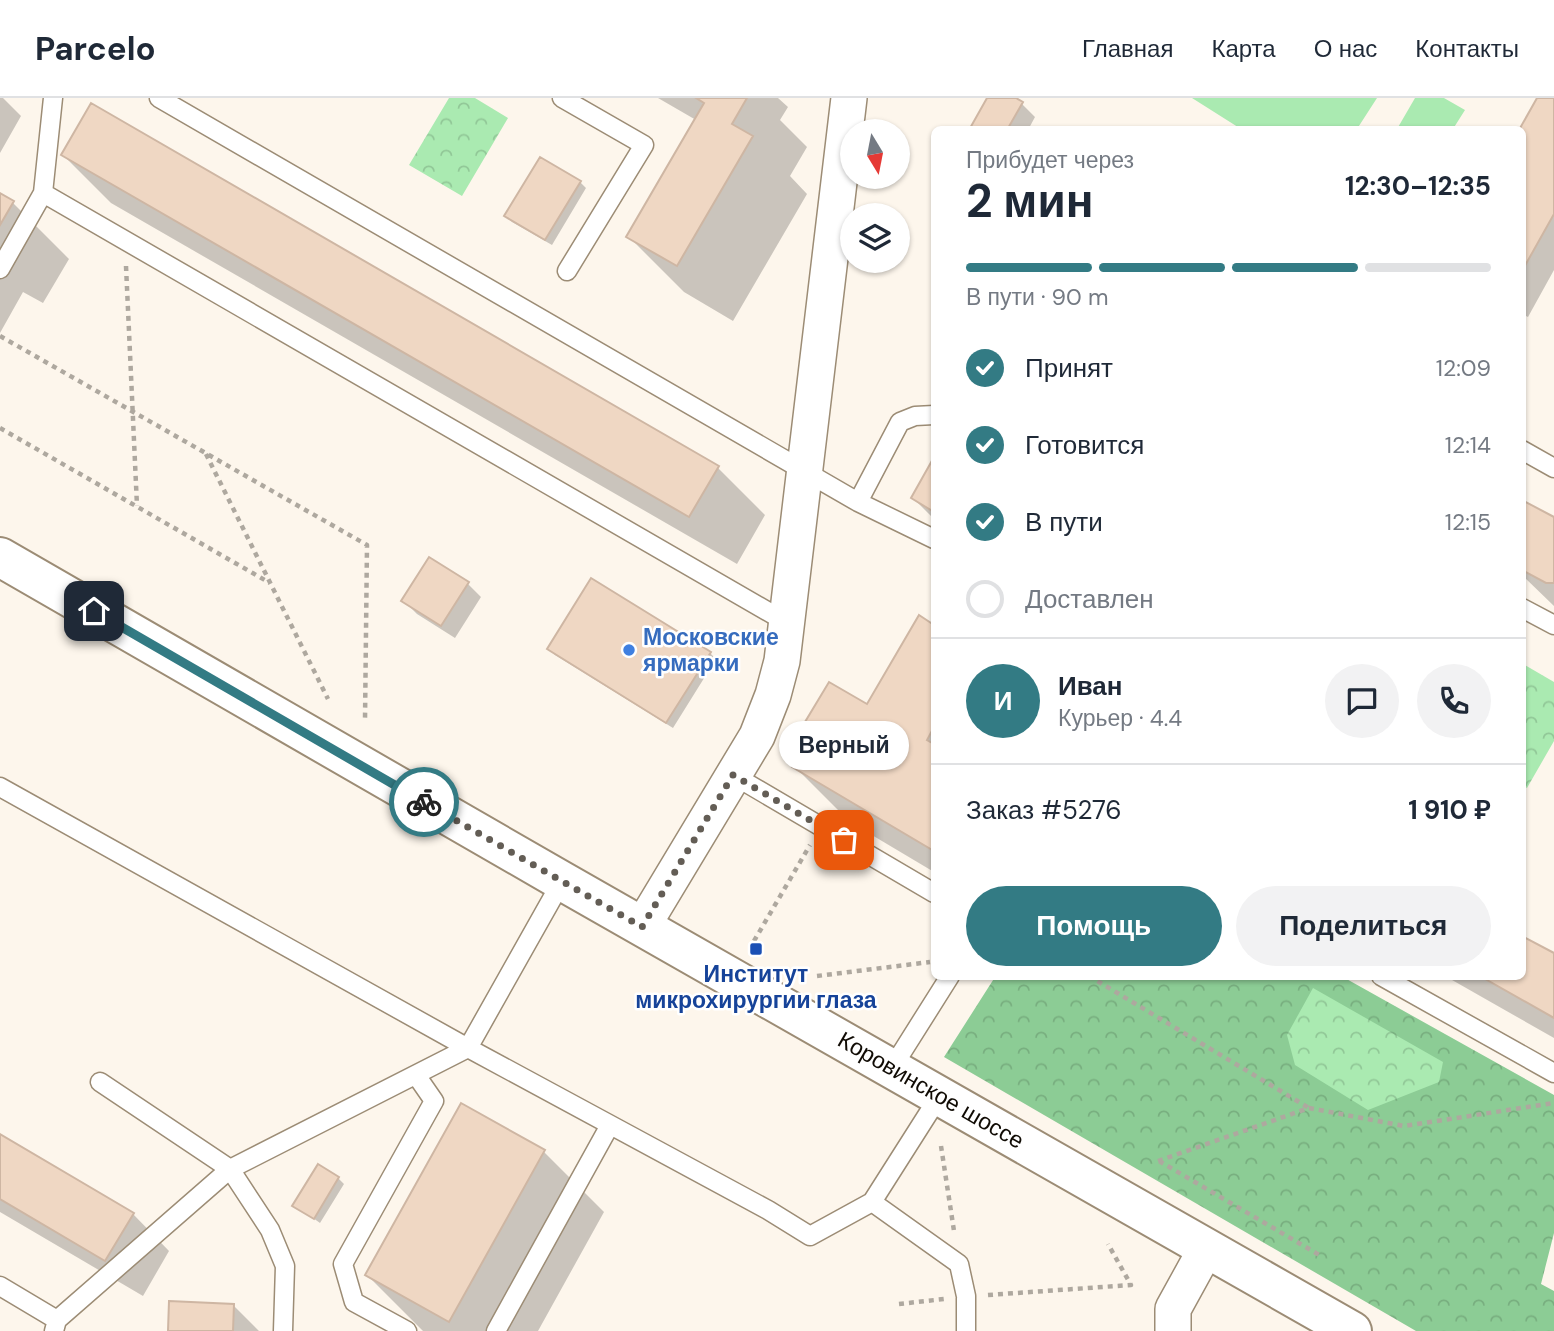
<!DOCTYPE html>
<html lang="ru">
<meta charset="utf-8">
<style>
:root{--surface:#fff;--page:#f2f2f3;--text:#1f2937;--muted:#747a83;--line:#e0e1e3;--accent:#337b84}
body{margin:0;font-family:"DM Sans",sans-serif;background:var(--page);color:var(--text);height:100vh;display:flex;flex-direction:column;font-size:26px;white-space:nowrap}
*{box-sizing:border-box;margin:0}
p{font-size:23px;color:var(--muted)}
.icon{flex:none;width:38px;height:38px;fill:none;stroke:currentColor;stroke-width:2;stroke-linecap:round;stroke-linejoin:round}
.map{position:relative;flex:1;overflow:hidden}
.panel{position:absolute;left:931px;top:28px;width:595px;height:854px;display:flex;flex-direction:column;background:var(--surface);border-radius:10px;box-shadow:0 2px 5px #0004}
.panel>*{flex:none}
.needle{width:46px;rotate:170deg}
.buttons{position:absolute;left:840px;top:21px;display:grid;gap:14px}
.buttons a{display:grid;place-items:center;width:70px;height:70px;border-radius:50%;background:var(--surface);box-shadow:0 2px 5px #0004;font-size:35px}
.pin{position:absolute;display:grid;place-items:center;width:60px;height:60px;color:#fff;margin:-30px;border-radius:14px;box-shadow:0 4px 10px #0006}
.courier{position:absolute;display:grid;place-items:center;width:70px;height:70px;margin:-35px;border:5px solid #337b84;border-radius:50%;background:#fff;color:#222;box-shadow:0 2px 9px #0007}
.bubble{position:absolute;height:49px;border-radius:24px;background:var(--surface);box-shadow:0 2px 5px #0004;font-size:23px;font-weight:700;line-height:49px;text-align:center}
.head em{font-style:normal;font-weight:700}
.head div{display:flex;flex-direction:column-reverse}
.head{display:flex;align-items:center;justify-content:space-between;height:119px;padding:0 35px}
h1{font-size:46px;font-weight:700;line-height:52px}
.bar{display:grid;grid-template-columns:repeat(4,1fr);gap:10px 7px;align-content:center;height:84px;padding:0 35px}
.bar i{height:9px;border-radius:5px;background:var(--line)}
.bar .active{background:var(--accent)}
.bar p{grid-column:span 4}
.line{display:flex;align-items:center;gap:18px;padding:0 35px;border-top:2px solid var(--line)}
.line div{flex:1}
.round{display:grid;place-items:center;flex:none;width:74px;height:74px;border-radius:37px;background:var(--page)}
ol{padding:0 35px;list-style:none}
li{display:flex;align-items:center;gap:21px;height:77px}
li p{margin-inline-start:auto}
li .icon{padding:7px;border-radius:50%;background:var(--accent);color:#fff;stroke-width:4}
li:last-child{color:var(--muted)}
li i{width:38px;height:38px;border:4px solid var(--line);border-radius:50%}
.cta{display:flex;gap:14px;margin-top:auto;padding:14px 35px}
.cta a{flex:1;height:80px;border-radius:42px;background:var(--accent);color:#fff;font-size:28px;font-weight:700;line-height:80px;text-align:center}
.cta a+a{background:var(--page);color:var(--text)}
header{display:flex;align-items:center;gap:42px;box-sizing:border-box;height:98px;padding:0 35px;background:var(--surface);border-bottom:2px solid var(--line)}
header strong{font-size:33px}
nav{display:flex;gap:38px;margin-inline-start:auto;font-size:24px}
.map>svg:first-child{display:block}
</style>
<header>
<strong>Parcelo</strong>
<nav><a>Главная</a><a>Карта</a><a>О нас</a><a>Контакты</a></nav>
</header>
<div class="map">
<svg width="1554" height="1233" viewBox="0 0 1554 1233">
<defs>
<pattern id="forest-crowns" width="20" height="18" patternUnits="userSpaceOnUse" patternTransform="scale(1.75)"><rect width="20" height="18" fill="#8ccc95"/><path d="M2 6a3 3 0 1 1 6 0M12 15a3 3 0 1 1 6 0" fill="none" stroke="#78ae7f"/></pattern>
<pattern id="park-crowns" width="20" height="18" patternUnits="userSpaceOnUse" patternTransform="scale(1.75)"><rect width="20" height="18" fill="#aaeab1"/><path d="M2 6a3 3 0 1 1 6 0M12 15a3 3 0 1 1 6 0" fill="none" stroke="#91c797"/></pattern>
</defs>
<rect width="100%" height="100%" fill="#fdf6ec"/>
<path fill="#aaeab1" d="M1192,0H1377L1357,31H1241Z
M1415,0H1444L1465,12L1453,31H1397Z"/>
<path fill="url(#forest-crowns)" d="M995,879H1343L1554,997V1135L1541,1186L1554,1193V1233H1416L944,959Z"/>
<path fill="url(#park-crowns)" d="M449,0H475L508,20L462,98L409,67Z
M1523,566L1554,584V643L1527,690L1522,687Z
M1313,890L1443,964L1439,984L1368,1012L1295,967L1287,937Z"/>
<path fill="#0003" d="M0,0H3L21,18L0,55Z
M658,0H778L788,9L780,22L807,49L790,78L807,96L733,223L684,194L628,138L696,22Z
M989,0H1012L1022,6L1035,19L1028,32H971Z
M1539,0H1554V172L1528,219L1522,216V32Z
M63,57L717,369L765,417L737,466L111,105Z
M580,84L586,90L552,147L512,124L506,118Z
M0,97L13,105L69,161L43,205L23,194L0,235Z
M934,362V421L913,400Z
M1522,404L1554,421V508L1522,477Z
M467,485L481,499L455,540L417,516L404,503Z
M919,520L934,529V774L850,724L794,668L812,637L804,629L867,608Z
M549,551L710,555L716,561L673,630L555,557Z
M1554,857V940L1445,878H1522Z
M0,1039L133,1116L169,1153L143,1198L0,1114Z
M543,1053L604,1114L538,1233H423L367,1177Z
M338,1080L344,1086L320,1125L295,1107Z
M233,1207L259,1233H169Z"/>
<path fill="#efd7c3" stroke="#ceb6a3" stroke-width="2" d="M696,0H747L732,26L753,38L677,168L626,139L704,5Z
M987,0H1016L1023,4L1007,32H969Z
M1537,0H1554V116L1522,173V32H1519Z
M91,5L719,368L689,419L61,57Z
M540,59L581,83L545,142L504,118Z
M0,95L14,103L0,127Z
M934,359V414L911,400Z
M1522,402L1554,419V485H1546L1522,472Z
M429,459L469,484L441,528L401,503Z
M591,480L711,554L666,625L547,551Z
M919,517L934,527V629L927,642L934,646V753L792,669L812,635L802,629L829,584L867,606Z
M1522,838L1554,855V920L1480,878H1522Z
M461,1005L545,1052L449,1224L365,1177Z
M0,1036L134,1115L105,1163L0,1101Z
M318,1066L339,1079L314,1121L292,1108Z
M169,1203L234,1206L233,1233H168Z"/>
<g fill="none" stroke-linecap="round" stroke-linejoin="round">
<g stroke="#9c8c75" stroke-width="21">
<path id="service" d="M159,0L858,404L934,441
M562,0L644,47L567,173
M43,95L786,524
M0,171L43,95L53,0
M1522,352L1554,370
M858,404L900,324L915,318L934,317
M1522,510L1554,527
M733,677L934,795
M0,689L468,950L768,1112L810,1138L872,1104L940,997
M1381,878L1554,975
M892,970L950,878
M100,984L230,1071L270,1132L285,1168L283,1233
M872,1104L959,1166L966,1198V1233
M0,1188L57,1222
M54,1233L57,1222L230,1071L468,950L562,783
M407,1233L354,1204L343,1166L434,1003L416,977
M496,1233L610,1027"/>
</g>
<g stroke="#9c8c75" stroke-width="38">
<path id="minor" d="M642,829L757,638L773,597L782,563L849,0
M1173,1233V1211L1206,1151"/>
</g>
<g stroke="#9c8c75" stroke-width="42">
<path id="secondary" d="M0,459L562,783L1352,1233"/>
</g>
<path stroke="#aea89f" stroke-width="4.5" stroke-dasharray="5 5" stroke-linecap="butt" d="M126,168L137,408
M0,238L367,447L365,622
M0,330L270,485
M206,356L328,601
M754,843L810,747
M817,878L930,864
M1089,878L1309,1010
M941,1048L954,1133
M1158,1063L1309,1010L1404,1028L1554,1005
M1159,1063L1321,1158
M988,1197L1131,1187L1108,1146
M899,1206L944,1201"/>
<use href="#service" stroke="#fff" stroke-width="18"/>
<use href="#minor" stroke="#fff" stroke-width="35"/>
<use href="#secondary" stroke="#fff" stroke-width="38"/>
</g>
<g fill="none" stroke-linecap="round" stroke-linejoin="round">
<path stroke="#635d55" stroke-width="7" stroke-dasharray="0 12.6" d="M424,704L642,829L733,677L844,742"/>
<path stroke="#337b84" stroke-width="9" d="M94,513L424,704"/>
</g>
<circle fill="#3f7fe0" stroke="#fff" stroke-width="2.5" cx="629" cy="552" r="7"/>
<rect fill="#1a4fb4" stroke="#fff" stroke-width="2.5" x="749" y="844" width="14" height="14" rx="3.5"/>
<g text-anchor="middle" stroke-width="5" stroke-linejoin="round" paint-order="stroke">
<g font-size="23" font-weight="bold" fill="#366cbe" stroke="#fff" text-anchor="start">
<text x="643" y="547">Московские<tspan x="643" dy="26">ярмарки</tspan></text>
</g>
<g font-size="23" font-weight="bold" fill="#164399" stroke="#fff">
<text x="756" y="884">Институт<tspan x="756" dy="26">микрохирургии глаза</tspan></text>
</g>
<g font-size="23" fill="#100b04" stroke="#fff">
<text transform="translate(931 992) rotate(30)" y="8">Коровинское шоссе</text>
</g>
</g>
</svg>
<div class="buttons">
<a><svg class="needle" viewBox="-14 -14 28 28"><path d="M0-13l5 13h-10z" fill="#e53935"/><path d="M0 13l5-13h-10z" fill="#747a83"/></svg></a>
<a><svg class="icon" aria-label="layers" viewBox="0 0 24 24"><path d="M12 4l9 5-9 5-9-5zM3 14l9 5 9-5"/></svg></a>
</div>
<div class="pin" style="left:844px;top:742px;background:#ea580c"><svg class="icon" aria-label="bag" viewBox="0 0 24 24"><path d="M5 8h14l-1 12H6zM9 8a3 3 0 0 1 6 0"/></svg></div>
<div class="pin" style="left:94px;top:513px;background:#1f2937"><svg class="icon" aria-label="home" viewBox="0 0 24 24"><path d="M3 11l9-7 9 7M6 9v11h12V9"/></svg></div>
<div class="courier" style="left:424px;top:704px"><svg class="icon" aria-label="bike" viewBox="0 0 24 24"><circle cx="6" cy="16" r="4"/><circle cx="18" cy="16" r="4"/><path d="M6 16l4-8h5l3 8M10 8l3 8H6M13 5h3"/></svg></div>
<div class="bubble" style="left:779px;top:623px;width:130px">Верный</div>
<section class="panel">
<div class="head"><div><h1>2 мин</h1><p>Прибудет через</p></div><em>12:30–12:35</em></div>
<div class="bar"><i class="active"></i><i class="active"></i><i class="active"></i><i></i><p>В пути · 90 m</p></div>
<ol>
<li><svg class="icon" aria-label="check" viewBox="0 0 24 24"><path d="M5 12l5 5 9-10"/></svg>Принят<p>12:09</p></li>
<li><svg class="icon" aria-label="check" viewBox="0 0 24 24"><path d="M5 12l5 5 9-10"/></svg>Готовится<p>12:14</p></li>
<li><svg class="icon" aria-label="check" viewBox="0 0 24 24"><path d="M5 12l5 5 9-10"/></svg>В пути<p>12:15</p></li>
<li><i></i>Доставлен</li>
</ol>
<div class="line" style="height:126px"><b class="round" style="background:var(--accent);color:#fff">И</b><div><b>Иван</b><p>Курьер · 4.4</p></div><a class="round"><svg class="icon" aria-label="chat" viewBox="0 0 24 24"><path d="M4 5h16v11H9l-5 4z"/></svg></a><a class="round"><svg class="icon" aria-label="phone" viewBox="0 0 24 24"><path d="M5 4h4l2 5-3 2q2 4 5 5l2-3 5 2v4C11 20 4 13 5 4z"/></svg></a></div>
<div class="line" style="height:91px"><div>Заказ #5276</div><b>1 910 ₽</b></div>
<div class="cta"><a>Помощь</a><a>Поделиться</a></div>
</section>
</div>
